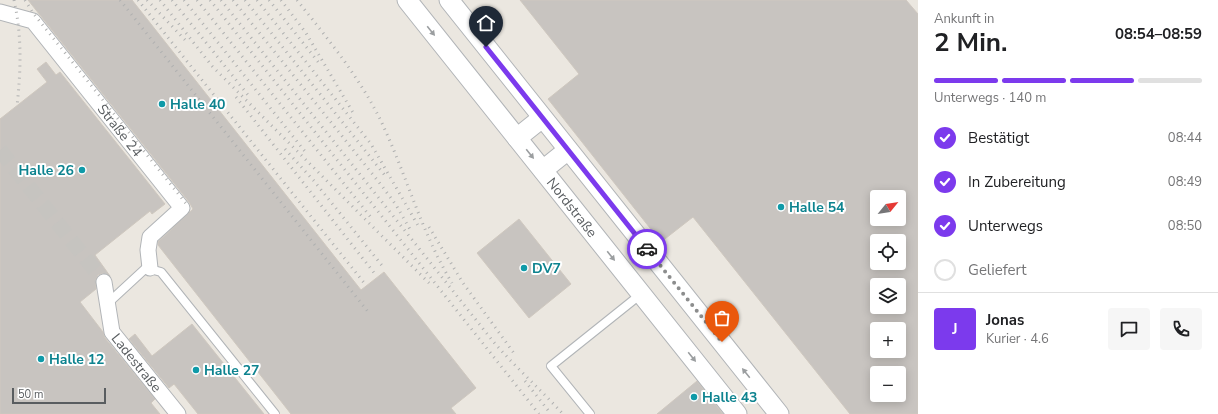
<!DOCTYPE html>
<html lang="de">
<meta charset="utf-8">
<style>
:root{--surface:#fff;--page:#f6f6f6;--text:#202124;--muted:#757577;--line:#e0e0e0;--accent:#7c3aed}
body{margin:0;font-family:"Nunito Sans",sans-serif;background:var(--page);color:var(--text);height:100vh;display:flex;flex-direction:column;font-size:15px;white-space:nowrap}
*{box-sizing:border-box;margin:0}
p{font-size:13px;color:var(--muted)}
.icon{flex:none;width:22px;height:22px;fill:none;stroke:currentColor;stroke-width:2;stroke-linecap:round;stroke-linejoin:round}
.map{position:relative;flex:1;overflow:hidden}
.sheet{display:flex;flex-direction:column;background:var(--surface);width:300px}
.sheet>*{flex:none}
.needle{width:26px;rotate:60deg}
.buttons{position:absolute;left:870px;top:190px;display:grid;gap:8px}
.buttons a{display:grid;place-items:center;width:36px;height:36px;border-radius:4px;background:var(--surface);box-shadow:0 2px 10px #0003;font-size:20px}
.scale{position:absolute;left:12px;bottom:10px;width:94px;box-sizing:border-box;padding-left:4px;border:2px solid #595d60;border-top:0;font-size:11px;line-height:14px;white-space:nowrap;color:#595d60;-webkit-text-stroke:3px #fff;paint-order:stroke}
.pin{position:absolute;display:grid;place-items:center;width:34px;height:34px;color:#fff;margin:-41px -17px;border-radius:50% 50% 50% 0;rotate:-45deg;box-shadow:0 0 4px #0007}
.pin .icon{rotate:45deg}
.courier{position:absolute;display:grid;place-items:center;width:40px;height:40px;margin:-20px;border:3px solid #7c3aed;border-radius:50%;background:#fff;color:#222;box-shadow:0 1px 5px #0007}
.summary em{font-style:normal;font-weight:700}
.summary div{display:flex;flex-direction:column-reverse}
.summary{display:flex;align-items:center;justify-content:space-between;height:68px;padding:0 16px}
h1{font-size:26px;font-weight:700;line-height:30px}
.bar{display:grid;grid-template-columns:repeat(4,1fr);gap:6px 4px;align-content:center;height:48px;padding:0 16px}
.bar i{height:5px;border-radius:3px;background:var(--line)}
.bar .selected{background:var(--accent)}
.bar p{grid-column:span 4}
.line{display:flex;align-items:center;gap:10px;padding:0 16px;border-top:1px solid var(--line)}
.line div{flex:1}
.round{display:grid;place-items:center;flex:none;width:42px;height:42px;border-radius:4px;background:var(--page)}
ol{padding:0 16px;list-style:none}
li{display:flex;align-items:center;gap:12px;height:44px}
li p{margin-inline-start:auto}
li .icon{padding:4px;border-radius:50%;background:var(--accent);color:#fff;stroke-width:4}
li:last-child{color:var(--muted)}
li i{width:22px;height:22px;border:2px solid var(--line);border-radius:50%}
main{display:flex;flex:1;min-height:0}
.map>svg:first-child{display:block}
</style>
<main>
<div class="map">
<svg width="918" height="414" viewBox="0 0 918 414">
<rect width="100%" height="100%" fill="#ebe7e0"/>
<path fill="#c8c4c0" stroke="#cfc8bf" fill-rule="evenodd" d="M28,0H132L361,290L384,272L476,388L451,408L456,414H291L158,245V242L193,209L189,202Z
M520,0H906L918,14V414H850L693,217L661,242L548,99L579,74ZM877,197H899V219H877ZM877,241H899V263H877ZM877,285H899V307H877ZM877,329H899V351H877ZM877,373H899V395H877Z
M46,62L56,75L60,72L165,204L152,214L150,211L95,255L110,276L103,273L98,275L96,279V289L80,302L103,332L105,338L155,399L151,403L160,414H0V119L47,82L37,69Z
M519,219L571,284L529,318L477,253Z
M192,324L264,414H198L174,384L169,388L129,339L135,334L152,356Z
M697,381L723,414H657Z"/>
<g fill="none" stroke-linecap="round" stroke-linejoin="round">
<path stroke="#c6c4c0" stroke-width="15" stroke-dasharray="15 8" stroke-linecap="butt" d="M0,150L104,282"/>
<g stroke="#b1b4b7" stroke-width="10">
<path id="service" d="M107,304L146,268L161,272L275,414
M590,414L551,366L641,294"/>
</g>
<g stroke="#b1b4b7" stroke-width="17">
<g id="minor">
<path id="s1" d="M0,12L33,21L182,208L150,237L148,250L150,268"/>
<path id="s2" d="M104,282L112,332L178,414"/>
</g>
</g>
<g stroke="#b1b4b7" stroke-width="21">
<g id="tertiary">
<path id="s3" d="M407,0L737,414"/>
<path d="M449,0L779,414"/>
<path d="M517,138L542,118"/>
<path d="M543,170L568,150"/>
</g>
</g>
<use href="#service" stroke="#fff" stroke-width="8"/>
<use href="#minor" stroke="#fff" stroke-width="15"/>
<use href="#tertiary" stroke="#fff" stroke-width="19"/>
<path stroke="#afb0b0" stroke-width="3" stroke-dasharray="1 5" stroke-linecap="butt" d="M14,0C22,36 21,70 17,106
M25,0L33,13L188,206
M120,0L369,313
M138,0L365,284
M147,0L187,42
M160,0L212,66L429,283
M172,0L248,95
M184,0L307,154
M197,0L373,220
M210,0L539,414
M221,0L492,340C514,366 540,389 563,414
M233,0L382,186L396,205L411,231
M245,0L387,178
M257,0L371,144L420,229
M269,0L319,63
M281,0L306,33L355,116
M297,0C327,38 358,75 380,119C406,173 421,232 452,283
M236,97L375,274
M285,149L314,181L384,268
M429,227L463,283L516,356
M525,381L551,414"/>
</g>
<defs><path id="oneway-solid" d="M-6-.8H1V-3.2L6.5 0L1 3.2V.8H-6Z"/></defs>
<g fill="#9b9ea0">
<use href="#oneway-solid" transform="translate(431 31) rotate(51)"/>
<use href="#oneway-solid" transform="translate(530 154) rotate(51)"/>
<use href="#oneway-solid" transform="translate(611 256) rotate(51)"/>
<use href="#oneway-solid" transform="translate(692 357) rotate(51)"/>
<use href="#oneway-solid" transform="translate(746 373) rotate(-129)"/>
</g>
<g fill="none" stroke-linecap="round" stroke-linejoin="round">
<path stroke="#8c8d8d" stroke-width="4" stroke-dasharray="0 7.2" d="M647,249L722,342"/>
<path stroke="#7c3aed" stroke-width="5" d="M486,47L647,249"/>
</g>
<g fill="#0f9aa8" stroke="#fff" stroke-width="1.5">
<circle cx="162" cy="104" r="4"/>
<circle cx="82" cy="170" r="4"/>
<circle cx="781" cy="207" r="4"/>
<circle cx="524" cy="268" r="4"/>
<circle cx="41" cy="359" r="4"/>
<circle cx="196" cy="370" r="4"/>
<circle cx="694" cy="397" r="4"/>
</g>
<g text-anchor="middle" stroke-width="4" stroke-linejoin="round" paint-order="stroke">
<g font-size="14" font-weight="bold" fill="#0d838f" stroke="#fff" text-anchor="start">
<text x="170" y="109">Halle 40</text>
<text x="74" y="175" text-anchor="end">Halle 26</text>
<text x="789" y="212">Halle 54</text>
<text x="532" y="273">DV7</text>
<text x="49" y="364">Halle 12</text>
<text x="204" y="375">Halle 27</text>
<text x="702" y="402">Halle 43</text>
</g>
<g font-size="14" fill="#595d60" stroke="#fff">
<text dy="5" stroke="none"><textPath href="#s1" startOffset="174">Straße 24</textPath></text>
<text dy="5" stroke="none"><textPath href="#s3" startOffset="265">Nordstraße</textPath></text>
<text dy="5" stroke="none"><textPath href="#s2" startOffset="90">Ladestraße</textPath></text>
</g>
</g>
</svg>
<div class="buttons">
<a><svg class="needle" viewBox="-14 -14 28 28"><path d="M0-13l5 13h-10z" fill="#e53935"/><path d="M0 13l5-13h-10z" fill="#757577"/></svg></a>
<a><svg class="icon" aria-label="locate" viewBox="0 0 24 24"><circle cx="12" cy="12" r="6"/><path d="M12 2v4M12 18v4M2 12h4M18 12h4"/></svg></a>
<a><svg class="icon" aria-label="layers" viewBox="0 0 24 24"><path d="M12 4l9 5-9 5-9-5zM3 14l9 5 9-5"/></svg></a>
<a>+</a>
<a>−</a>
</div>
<div class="scale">50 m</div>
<div class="pin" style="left:722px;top:342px;background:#ea580c"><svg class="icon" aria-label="bag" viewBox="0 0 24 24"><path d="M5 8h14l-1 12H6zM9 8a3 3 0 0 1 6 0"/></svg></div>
<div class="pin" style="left:486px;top:47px;background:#1f2937"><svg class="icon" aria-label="home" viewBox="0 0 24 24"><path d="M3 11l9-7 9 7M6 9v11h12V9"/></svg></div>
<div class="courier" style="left:647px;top:249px"><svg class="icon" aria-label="car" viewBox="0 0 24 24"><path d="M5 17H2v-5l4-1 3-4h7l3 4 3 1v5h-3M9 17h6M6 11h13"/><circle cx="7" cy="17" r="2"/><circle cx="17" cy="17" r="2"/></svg></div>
</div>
<section class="sheet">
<div class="summary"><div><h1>2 Min.</h1><p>Ankunft in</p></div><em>08:54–08:59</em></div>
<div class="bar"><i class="selected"></i><i class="selected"></i><i class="selected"></i><i></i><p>Unterwegs · 140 m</p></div>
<ol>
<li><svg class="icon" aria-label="check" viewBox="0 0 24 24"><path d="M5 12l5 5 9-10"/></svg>Bestätigt<p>08:44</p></li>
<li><svg class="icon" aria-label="check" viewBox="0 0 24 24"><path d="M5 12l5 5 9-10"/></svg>In Zubereitung<p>08:49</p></li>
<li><svg class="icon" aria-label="check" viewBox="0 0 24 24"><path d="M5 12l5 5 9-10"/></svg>Unterwegs<p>08:50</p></li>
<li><i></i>Geliefert</li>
</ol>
<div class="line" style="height:72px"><b class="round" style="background:var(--accent);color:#fff">J</b><div><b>Jonas</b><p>Kurier · 4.6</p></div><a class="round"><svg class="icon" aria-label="chat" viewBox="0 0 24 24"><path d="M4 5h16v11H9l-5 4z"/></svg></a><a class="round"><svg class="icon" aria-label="phone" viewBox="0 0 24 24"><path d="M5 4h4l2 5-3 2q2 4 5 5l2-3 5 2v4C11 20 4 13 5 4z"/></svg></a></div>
</section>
</main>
